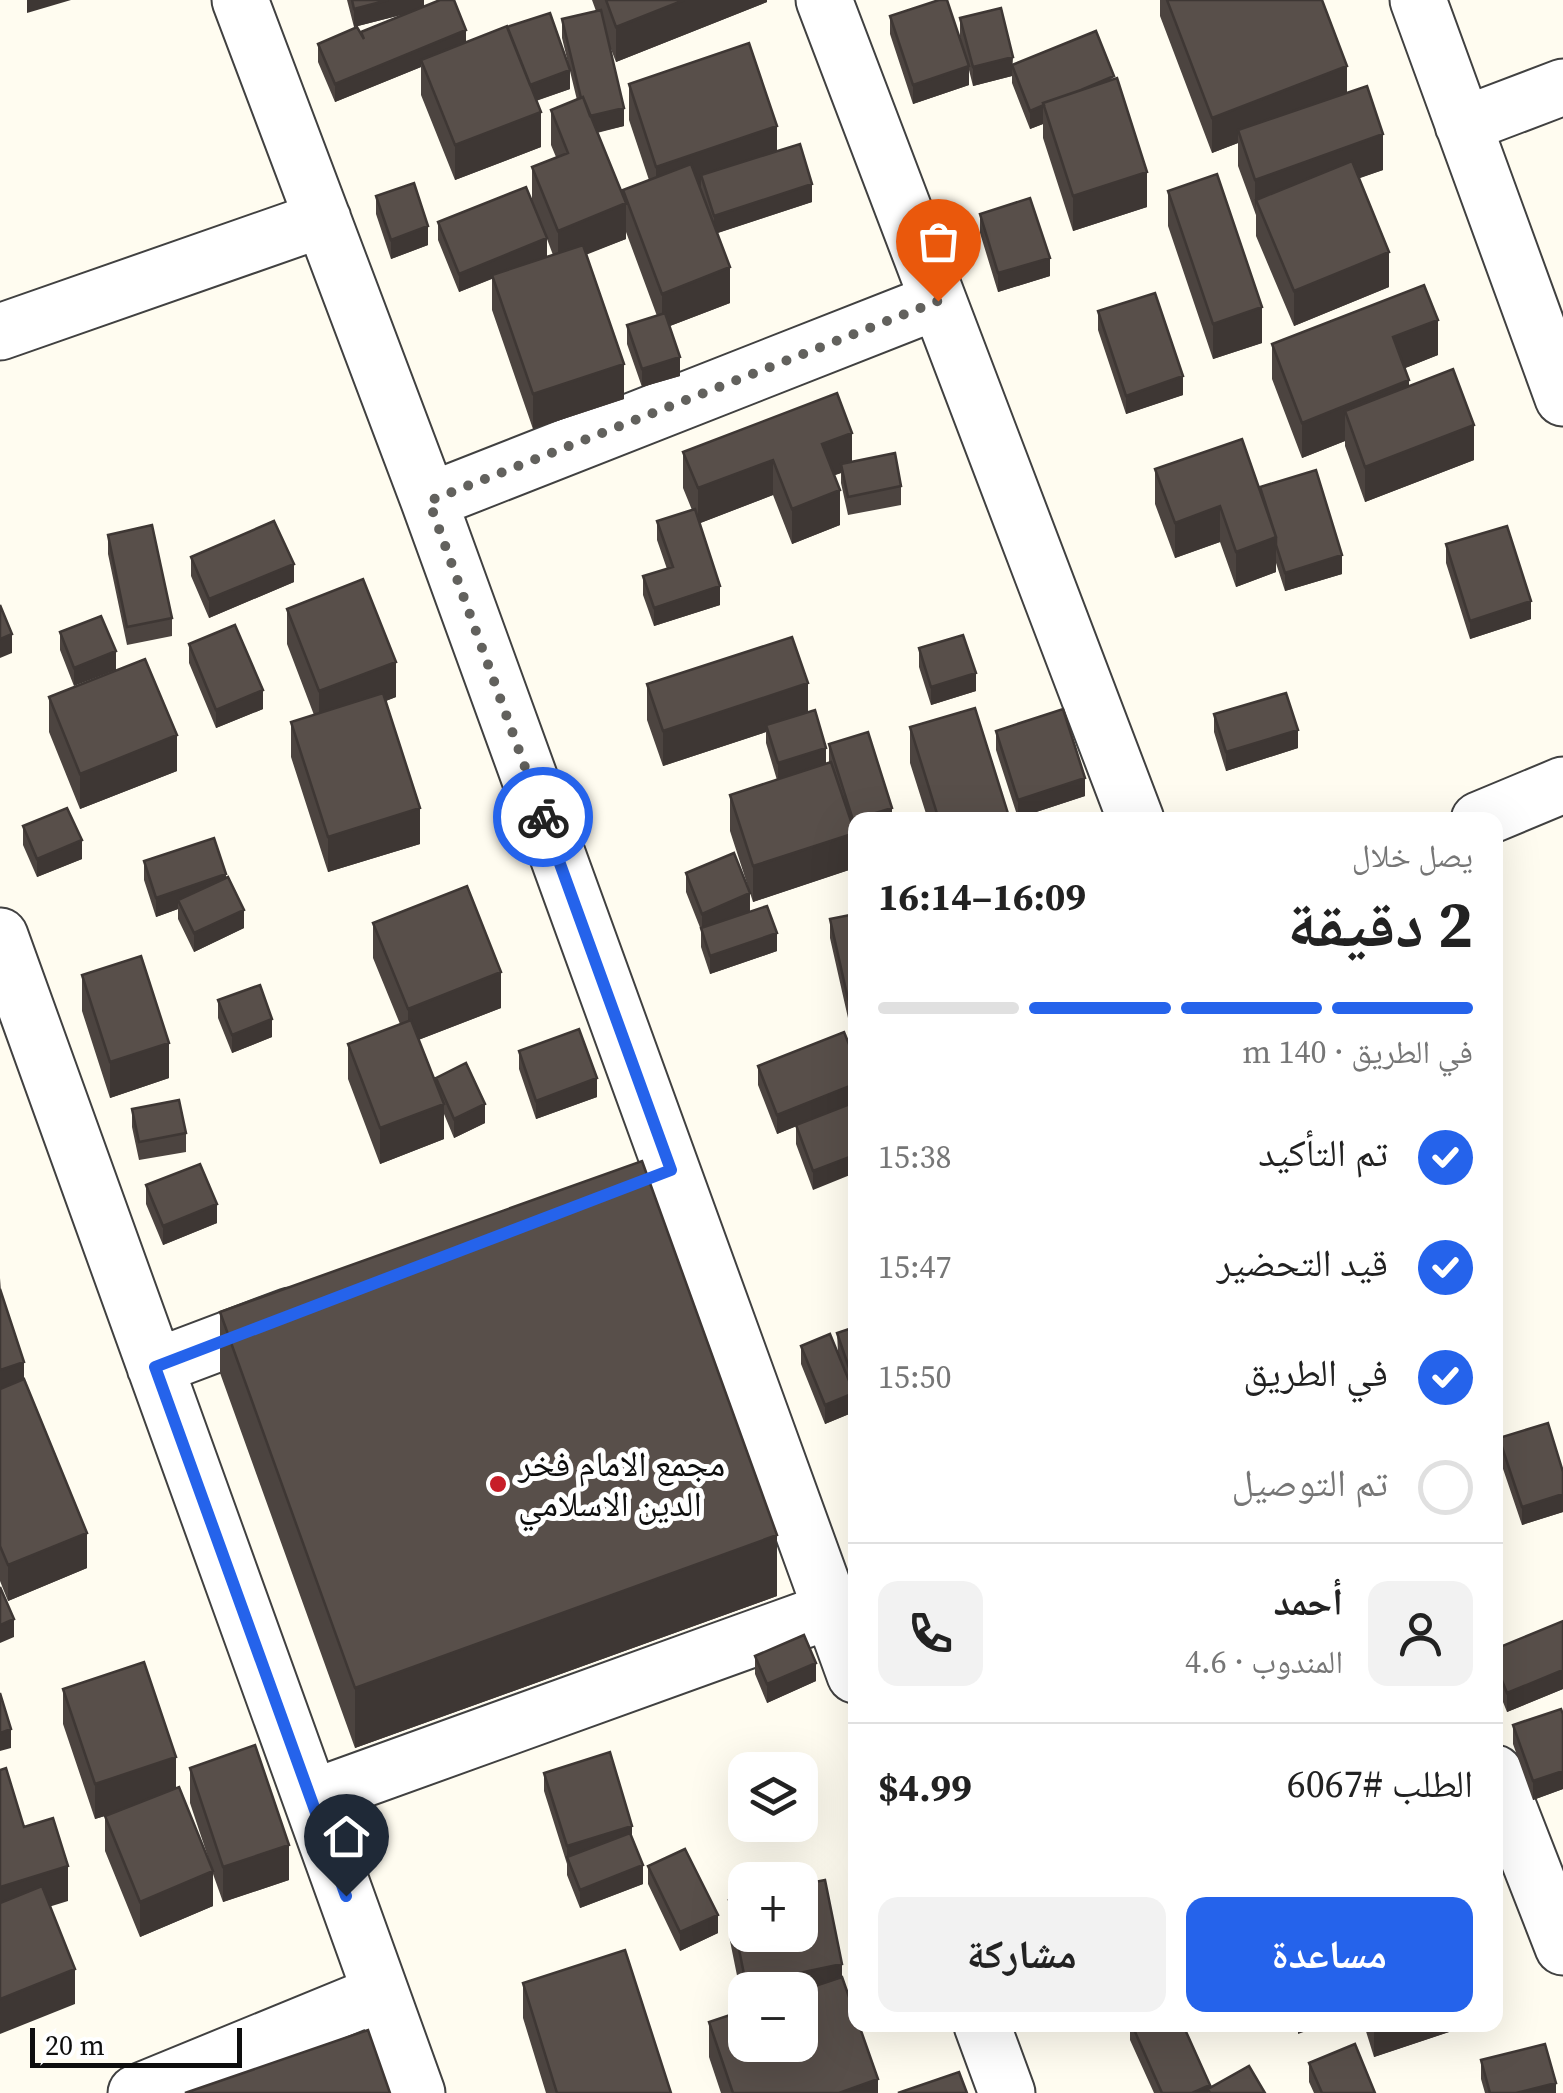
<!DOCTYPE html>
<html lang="ar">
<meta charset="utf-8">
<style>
:root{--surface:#fff;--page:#f2f2f2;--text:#222;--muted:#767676;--line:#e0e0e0;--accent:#2563eb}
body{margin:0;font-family:"Source Serif 4","Noto Naskh Arabic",serif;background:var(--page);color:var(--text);direction:rtl;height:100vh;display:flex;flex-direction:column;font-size:38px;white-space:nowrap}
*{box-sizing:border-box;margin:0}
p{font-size:32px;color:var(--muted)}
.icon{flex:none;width:55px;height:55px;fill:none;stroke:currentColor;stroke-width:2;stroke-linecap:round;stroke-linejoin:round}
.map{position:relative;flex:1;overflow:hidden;direction:ltr}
.details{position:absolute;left:848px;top:812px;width:655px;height:1220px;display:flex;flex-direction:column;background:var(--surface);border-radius:20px;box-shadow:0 10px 40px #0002;direction:rtl}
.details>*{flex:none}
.controls{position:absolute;left:728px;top:1752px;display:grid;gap:20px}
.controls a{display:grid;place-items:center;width:90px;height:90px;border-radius:20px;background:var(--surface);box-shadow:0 10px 40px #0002;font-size:50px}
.scale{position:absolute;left:30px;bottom:25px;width:212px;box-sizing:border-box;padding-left:10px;border:5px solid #0e0e0e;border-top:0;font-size:28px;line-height:35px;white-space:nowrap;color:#0e0e0e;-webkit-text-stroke:8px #fff;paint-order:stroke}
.pin{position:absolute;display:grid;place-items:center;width:85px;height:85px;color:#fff;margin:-102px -42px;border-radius:50% 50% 50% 0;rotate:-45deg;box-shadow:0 0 10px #0007}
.pin .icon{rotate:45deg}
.courier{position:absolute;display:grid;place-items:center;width:100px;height:100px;margin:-50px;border:8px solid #2563eb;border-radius:50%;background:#fff;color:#222;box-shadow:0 2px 12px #0007}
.summary em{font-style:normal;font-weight:700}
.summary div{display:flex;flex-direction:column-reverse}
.summary{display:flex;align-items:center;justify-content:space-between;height:170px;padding:0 30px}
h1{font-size:65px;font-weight:700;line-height:75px}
.bar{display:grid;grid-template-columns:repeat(4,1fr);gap:15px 10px;align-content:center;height:120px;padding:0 30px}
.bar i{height:12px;border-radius:8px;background:var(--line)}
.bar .selected{background:var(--accent)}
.bar p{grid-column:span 4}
.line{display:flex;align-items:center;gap:25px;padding:0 30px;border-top:2px solid var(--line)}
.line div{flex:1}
.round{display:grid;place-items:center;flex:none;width:105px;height:105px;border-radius:20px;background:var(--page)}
ol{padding:0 30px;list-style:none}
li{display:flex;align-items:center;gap:30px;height:110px}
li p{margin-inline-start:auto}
li .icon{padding:10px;border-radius:50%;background:var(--accent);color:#fff;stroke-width:4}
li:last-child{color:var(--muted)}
li i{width:55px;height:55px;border:5px solid var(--line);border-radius:50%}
.cta{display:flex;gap:20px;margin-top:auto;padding:20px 30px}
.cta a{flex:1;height:115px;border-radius:20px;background:var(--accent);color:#fff;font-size:40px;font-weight:700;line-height:115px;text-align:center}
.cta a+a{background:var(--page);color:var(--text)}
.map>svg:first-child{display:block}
</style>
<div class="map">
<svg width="1563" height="2093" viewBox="0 0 1563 2093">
<rect width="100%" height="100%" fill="#fffcf0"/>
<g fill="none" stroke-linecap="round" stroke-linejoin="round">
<g stroke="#414141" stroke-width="59">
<path id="minor" d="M240,0L429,501L855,1675
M824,0L1136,820
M1418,0L1563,398
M1463,125L1563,87
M0,332L323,219
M429,501L938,301
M1479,820L1563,785
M0,936L417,2093
M155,1367L290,1316
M1495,1773L1563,1947
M311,1798L832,1610
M982,2025L1007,2093
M136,2093L380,1993"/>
</g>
<use href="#minor" stroke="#fff" stroke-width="55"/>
</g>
<path fill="#4c4440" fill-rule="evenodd" d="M347,0H424V6L466,43L570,89L536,101L541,147L455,180L421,95V67L335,102L318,62V44L361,34L405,14L354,27Z
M592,0H767V2L616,62L607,39L624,126L597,133L623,197V190L649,180L629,120V84L777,151L812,202L718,233L730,303L670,326L680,376L642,387L627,344V325L657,316L626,232V239L586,254L624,399L533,429L492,310V279L459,292L438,240V222L532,202V167L556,157L551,145V110L577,100L562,38V19L596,11ZM547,239L553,255L547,256Z
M1160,0H1322L1347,92L1383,170L1359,178L1389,287L1294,326L1256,236V215L1238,166V143L1212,153L1160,16Z
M890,16L964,52L960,37V18L1013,65L1114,79L1147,207L1073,231L1043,138V124L1030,129L1012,83V76L973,86L969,70V85L913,104L890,34Z
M1168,191L1262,343L1213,359L1168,226Z
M376,196L428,245L391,259L376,214Z
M980,214L1050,276L998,292L980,233Z
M1098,311L1183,395L1126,414L1098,330Z
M1272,344L1438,355L1405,368L1409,386L1474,460L1365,502L1345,446V441L1302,458L1272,379Z
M683,452L852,462L901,486V505L848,515L841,483V473L834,475L840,525L792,544L773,495L700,523L720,605L654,626L643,595V576L667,569L657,540V521L692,510L683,488Z
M1155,469L1260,489L1342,574L1285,591L1276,563V572L1236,587L1220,542L1175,558L1155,504Z
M108,535L172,618V636L127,645L108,554Z
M1446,544L1531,619L1470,639L1446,563Z
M191,557L294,582L209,618L191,576Z
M287,609L396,697L386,701L420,844L328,872L291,757V722L314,715L287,644Z
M101,616L74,686L60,650V632Z
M189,644L263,709L216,728L189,663Z
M919,648L976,691L931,705L919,667Z
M647,684L808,712L826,764L829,763V744L892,820H855V868L753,902L730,831V795L777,780L766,743V732L663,766L647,720Z
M49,697L177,771L80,809L49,732Z
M1214,714L1298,748L1226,771L1214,732Z
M910,727L1010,820H928L910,763Z
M996,731L1085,796L1018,818L996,750Z
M23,826L82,859L37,877L23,845Z
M144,861L226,878L244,928L194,952L178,919V909L156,917L144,880Z
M686,873L750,911L777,951L710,974L701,947V930L686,892Z
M855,914V1016L848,1018L830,938V919Z
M373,923L501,1008L418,1040L436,1083V1078L485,1123L454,1138L444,1114V1139L380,1164L348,1079V1044L400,1024L373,958Z
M82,975L169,1078L110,1098L82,1011Z
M218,1000L272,1037L232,1053L218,1018Z
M519,1051L597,1097L536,1119L519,1069Z
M855,1059L813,1190L796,1144V1126L777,1134L758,1085V1066Z
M132,1109L186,1133V1152L139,1160L132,1127Z
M146,1185L217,1223L163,1245L146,1204Z
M0,1278L1,1291L24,1380L87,1568L8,1601L0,1581Z
M220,1312L777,1596L355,1748L220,1373Z
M855,1327L854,1412L825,1424L801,1364V1346L838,1352L837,1333Z
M1499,1438L1563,1472V1512L1522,1525L1499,1457Z
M1563,1621V1689L1507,1712L1495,1682V1649Z
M755,1656L816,1681L767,1703L755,1674Z
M63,1689L176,1788L209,1860L190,1803V1768L289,1880L223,1902L213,1874V1906L140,1937L105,1851V1816L95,1819L63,1724Z
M1563,1714V1789L1533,1800L1513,1744V1725Z
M544,1773L632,1839L643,1884L580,1908L567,1875V1864L544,1791Z
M648,1866L718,1933L680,1951L648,1884Z
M729,1900L842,1977L878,2093H721L709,2057V2022L744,2010L729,1936ZM745,1990H800L745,2045Z
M523,1983L671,2093H546L523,2018Z
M1130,2025H1183L1210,2088L1265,2093H1154L1130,2040Z
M1364,2025H1452V2031L1374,2057Z
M1481,2060L1556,2093H1485L1481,2079Z
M1309,2063L1375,2093H1314L1309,2082Z"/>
<path fill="#3e3734" d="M27,0H71L27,13Z
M388,0H424V9L354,27V9Z
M684,0H767V2L616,62V27Z
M466,30V49L421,60V67L335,102V84Z
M1013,57L1012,76L973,86V67Z
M969,66V85L913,104V85Z
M1347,66V101L1238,130V143L1212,153V118Z
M570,70V89L526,104V86Z
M1043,105V124L1030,129V111Z
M624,108V126L585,135V117Z
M541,112V147L455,180V145Z
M777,126V162L701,175V187L656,202V167Z
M1383,134V170L1261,213L1256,200L1255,215V180Z
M1147,172V207L1073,231V196Z
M812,184V202L714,234V216Z
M626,203V239L558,266V231Z
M428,226V245L391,259V240Z
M547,238V256L459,292V274Z
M1389,252V287L1294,326V291Z
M1050,258V276L998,292V273Z
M730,267V303L662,329V294Z
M1262,307V343L1213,359V324Z
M1438,320V355L1393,373V337Z
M680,357V376L642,387V369Z
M624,364V399L533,429V394Z
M1183,376V395L1126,414V396Z
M1409,380V416L1345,411V441L1302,458V423Z
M1474,425V460L1365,502V467Z
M852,433V469L841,464V473L822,480V444Z
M773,460V495L698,524V488Z
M840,490V525L792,544V509Z
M1220,506V542L1175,558V523Z
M1276,537V572L1236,587V552Z
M1342,555V574L1285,591V573Z
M294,564V582L209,618V599Z
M720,586V605L654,626V608Z
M1531,601V619L1470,639V621Z
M12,634V653L0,658V639Z
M116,651V670L74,686V668Z
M396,662V697L319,726V691Z
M976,673V691L931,705V687Z
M808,683V718L766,725V732L663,766V731Z
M263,690V709L216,728V710Z
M1298,730V748L1226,771V752Z
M177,735V771L80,809V774Z
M826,748V766L778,782V763Z
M1085,778V796L1018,818V800Z
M420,808V844L328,872V837Z
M892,808V820H855V868L753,902V866L853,833V820Z
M82,840V859L37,877V859Z
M226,874V893L178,900V909L156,917V898Z
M750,893V911L702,932V914Z
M244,910V928L194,952V933Z
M777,933V951L710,974V956Z
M501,972V1008L408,1044V1009Z
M855,998V1016L848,1018V999Z
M272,1019V1037L232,1053V1035Z
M169,1043V1078L110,1098V1062Z
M597,1078V1097L536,1119V1101Z
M855,1084V1103L777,1134V1115Z
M444,1104V1139L380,1164V1128Z
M485,1104V1123L454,1138V1119Z
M855,1155V1173L813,1190V1171Z
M217,1204V1223L163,1245V1226Z
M24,1362V1398L0,1406V1370Z
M854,1393V1412L825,1424V1405Z
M1563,1494V1512L1522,1525V1507Z
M87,1533V1568L8,1601V1565Z
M777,1535V1596L355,1748V1688Z
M14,1619V1637L0,1643V1625Z
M816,1663V1681L767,1703V1684Z
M1563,1670V1689L1507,1712V1693Z
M11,1729V1748L0,1751V1733Z
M176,1757V1793L95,1819V1784Z
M1563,1771V1789L1533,1800V1781Z
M632,1826V1844L567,1857V1864V1846Z
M289,1845V1880L223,1902V1867Z
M643,1865V1884L580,1908V1890Z
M68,1866V1901L0,1922V1887Z
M213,1871V1906L140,1937V1902Z
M718,1915V1933L680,1951V1932Z
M842,1964V1999L800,2008V1990H746V1984Z
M75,1969V2004L0,2034V1999Z
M1298,2025H1323L1298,2034Z
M1374,2025H1452V2031L1374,2057Z
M878,2079V2093H839Z
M1556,2083V2093H1516Z
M1210,2085V2093L1208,2089V2093H1192Z"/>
<path fill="#584f4a" stroke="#3e3734" stroke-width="2.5" d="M352,0H388L354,9Z
M440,0H454L466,30L335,84L318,44L357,27L364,39L361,32Z
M606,0H684L616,27Z
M939,0H947L969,66L913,85L890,16Z
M1167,0H1322L1347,66L1212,118Z
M1001,8L1013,57L973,67L960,18Z
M601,10L624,108L590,116L583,97L581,98L562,19Z
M550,13L570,70L530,85L507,27Z
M507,26L541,112L455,145L421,60Z
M1096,31L1114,76L1081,90L1043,103L1044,105L1030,111L1012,65Z
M749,43L777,126L656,167L629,84Z
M1117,78L1147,172L1073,196L1043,103Z
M1367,86L1383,134L1255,180L1238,130Z
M583,97L626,203L558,231L532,167L568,153L551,110Z
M800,144L812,184L714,216L701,175Z
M1352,161L1389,252L1294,291L1256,200Z
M691,164L730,267L662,294L623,190Z
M1217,174L1262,307L1213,324L1168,191Z
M414,183L428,226L391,240L376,196Z
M526,187L547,238L459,274L438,222Z
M1030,198L1050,258L998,273L980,214Z
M583,245L624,364L533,394L492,275Z
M1424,285L1438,320L1393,337L1409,380L1302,423L1272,344Z
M1155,293L1183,376L1126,396L1098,311Z
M665,313L680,357L642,369L627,325Z
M1453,369L1474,425L1365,467L1345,411Z
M837,393L852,433L822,444L840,490L792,509L773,460L698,488L683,452Z
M1242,439L1276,537L1236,552L1220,506L1175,523L1155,469Z
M895,453L901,486L848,497L841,464Z
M1316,470L1342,555L1285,573L1276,545V537L1260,487Z
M695,509L720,586L654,608L643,576L673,567L657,521Z
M274,521L294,564L209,599L191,557Z
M152,525L172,618L127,627L108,535Z
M1507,526L1531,601L1470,621L1446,544Z
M363,579L396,662L319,691L287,609Z
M0,605L12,634L0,639Z
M101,616L116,651L74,668L60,632Z
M235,625L263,690L216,710L189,644Z
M963,635L976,673L931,687L919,648Z
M792,637L808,683L663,731L647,684Z
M145,659L177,735L80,774L49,697Z
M383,693L420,808L328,837L291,722Z
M1286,693L1298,730L1226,752L1214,714Z
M975,708L1010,820H939L910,727Z
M1063,709L1085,778L1018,800L996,731Z
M815,710L826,748L778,763L766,725Z
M868,732L892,808L853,820L829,744Z
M831,762L855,833L753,866L730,795Z
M67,808L82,840L37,859L23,826Z
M214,838L226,874L156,898L144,861Z
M734,853L750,893L702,914L686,873Z
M228,877L244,910L194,933L178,900Z
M467,886L501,972L408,1009L373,923Z
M767,906L777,933L710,956L701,928Z
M855,914V998L848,999L830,919Z
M141,956L169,1043L110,1062L82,975Z
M260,985L272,1019L232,1035L218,1000Z
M411,1020L444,1104L380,1128L348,1044Z
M579,1029L597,1078L536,1101L519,1051Z
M844,1032L855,1059V1084L777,1115L758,1066Z
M466,1063L485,1104L454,1119L436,1078Z
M179,1100L186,1133L139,1142L132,1109Z
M855,1102V1155L813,1171L796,1125Z
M642,1161L777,1535L355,1688L220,1312Z
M200,1164L217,1204L163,1226L146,1185Z
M0,1289L24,1362L0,1370Z
M855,1327V1385L837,1333Z
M830,1334L854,1393L825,1405L801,1346Z
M24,1379L87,1533L8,1565L0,1546V1389Z
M1548,1423L1563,1472V1494L1522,1507L1499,1438Z
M0,1587L14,1619L0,1625Z
M1563,1621V1670L1507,1693L1495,1663V1649Z
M804,1635L816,1663L767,1684L755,1656Z
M144,1662L176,1757L95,1784L63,1689Z
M0,1693L11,1729L0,1733Z
M1561,1709L1563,1714V1771L1533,1781L1513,1725Z
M255,1745L289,1845L223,1867L190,1768Z
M610,1752L632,1826L567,1846L544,1773Z
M6,1768L24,1827L53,1818L68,1866L0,1887V1770Z
M179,1787L213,1871L140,1902L105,1816Z
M630,1833L643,1865L580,1890L567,1857Z
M685,1849L718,1915L680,1932L648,1866Z
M825,1880L842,1964L746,1984L729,1900L745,1897V1935H800V1885Z
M42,1886L75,1969L0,1999V1903Z
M625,1950L671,2093H557L523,1983Z
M842,1977L855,2014V2025H859L878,2079L839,2093H733L709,2022L745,2010V2045H800V1991Z
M1132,2025H1183L1210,2085L1192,2093H1162Z
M368,2030L390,2093H185Z
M1355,2044L1375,2093H1322L1309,2063Z
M1545,2044L1556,2083L1516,2093H1490L1481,2060Z
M1249,2066L1265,2093H1210L1208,2089Z
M959,2072L967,2093H898Z"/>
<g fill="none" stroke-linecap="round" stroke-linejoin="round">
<path stroke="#62615d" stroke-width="10" stroke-dasharray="0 18" d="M543,817L429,501L938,301"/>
<path stroke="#2563eb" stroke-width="12" d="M346,1896L155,1367L671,1170L543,817"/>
</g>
<circle fill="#c71e28" stroke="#fff" stroke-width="4" cx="498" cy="1484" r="10"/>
<g text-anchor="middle" stroke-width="10" stroke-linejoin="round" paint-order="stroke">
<g font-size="35" fill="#0e0e0e" stroke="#fff" text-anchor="start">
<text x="518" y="1476">مجمع الامام فخر<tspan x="518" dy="40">الدين الاسلامي</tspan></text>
</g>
</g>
</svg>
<div class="controls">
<a><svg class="icon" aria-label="layers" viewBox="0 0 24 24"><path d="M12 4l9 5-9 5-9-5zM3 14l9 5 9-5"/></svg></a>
<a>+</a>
<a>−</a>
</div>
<div class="scale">20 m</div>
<div class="pin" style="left:938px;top:301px;background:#ea580c"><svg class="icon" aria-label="bag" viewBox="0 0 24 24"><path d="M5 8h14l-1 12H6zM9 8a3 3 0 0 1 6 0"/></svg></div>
<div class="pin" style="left:346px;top:1896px;background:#1f2937"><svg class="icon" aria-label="home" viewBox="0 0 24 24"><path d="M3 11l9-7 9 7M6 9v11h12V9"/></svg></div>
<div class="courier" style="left:543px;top:817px"><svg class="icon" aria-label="bike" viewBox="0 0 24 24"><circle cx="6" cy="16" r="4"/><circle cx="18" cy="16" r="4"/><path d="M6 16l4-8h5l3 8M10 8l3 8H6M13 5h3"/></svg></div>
<section class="details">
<div class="summary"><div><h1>2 دقيقة</h1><p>يصل خلال</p></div><em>16:09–16:14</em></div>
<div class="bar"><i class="selected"></i><i class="selected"></i><i class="selected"></i><i></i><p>في الطريق · 140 m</p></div>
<ol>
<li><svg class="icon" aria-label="check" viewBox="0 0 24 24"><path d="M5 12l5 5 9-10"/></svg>تم التأكيد<p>15:38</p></li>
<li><svg class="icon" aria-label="check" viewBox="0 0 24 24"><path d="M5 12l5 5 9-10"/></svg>قيد التحضير<p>15:47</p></li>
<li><svg class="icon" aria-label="check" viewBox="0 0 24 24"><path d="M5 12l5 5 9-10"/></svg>في الطريق<p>15:50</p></li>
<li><i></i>تم التوصيل</li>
</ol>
<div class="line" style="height:180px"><a class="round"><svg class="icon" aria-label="person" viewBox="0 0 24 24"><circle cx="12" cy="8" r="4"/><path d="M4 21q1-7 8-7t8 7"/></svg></a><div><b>أحمد</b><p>المندوب · 4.6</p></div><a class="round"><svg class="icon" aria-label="phone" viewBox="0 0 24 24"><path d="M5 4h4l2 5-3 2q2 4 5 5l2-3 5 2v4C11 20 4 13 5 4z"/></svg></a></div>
<div class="line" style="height:130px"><div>الطلب #6067</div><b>$4.99</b></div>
<div class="cta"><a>مساعدة</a><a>مشاركة</a></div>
</section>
</div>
